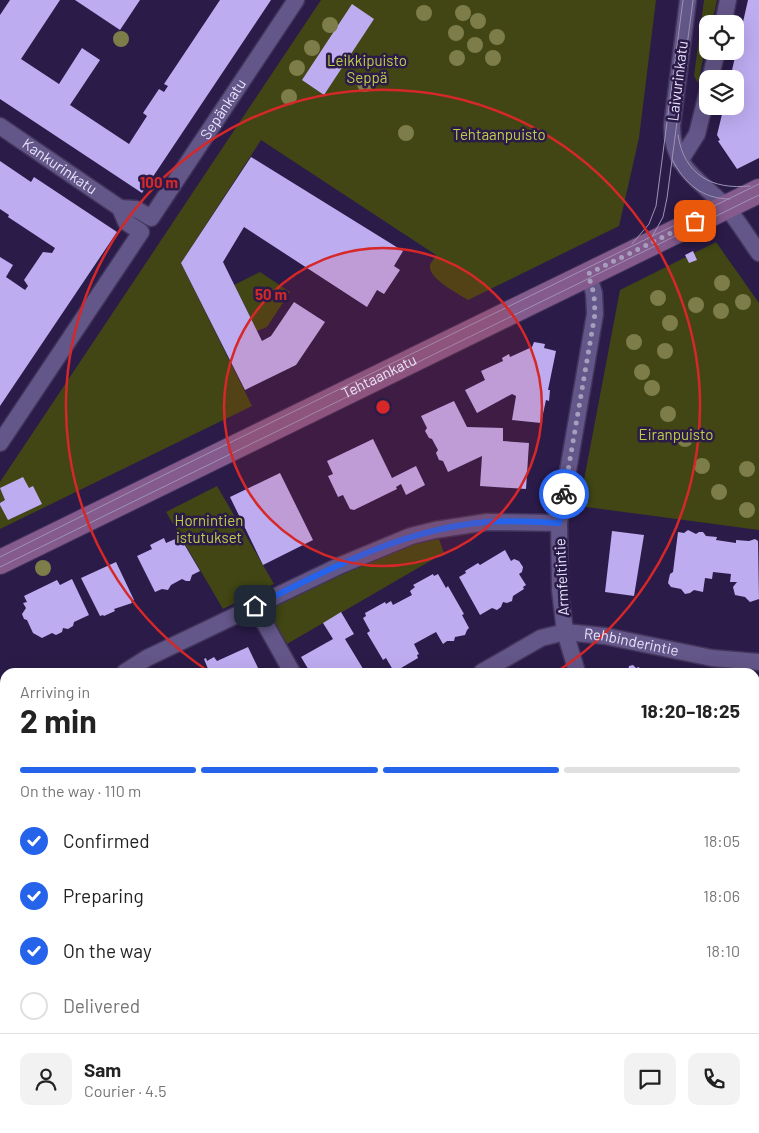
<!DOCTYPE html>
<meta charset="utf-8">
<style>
:root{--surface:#fff;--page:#f2f2f2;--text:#222;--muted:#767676;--line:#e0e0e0;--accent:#2563eb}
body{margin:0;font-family:Barlow,sans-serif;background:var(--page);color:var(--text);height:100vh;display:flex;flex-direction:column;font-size:19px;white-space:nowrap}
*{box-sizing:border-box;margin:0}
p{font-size:16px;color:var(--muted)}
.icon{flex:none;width:28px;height:28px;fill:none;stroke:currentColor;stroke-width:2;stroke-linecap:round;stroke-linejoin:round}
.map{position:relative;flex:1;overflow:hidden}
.details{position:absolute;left:0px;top:668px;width:760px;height:466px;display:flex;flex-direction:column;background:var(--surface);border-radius:15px 15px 0 0;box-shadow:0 5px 20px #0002}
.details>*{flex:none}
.tools{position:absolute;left:699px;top:15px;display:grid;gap:10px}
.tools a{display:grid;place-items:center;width:45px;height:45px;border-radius:10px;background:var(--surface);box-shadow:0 5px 20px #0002;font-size:25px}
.pin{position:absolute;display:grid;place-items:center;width:42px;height:42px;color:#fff;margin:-21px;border-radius:10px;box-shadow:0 2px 8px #0006}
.courier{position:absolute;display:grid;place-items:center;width:50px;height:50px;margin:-25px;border:4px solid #2563eb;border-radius:50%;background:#fff;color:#222;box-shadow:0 1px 6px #0007}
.overview em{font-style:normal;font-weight:700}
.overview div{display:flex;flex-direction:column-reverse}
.overview{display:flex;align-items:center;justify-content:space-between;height:85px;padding:0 20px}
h1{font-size:32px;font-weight:700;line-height:38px}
.bar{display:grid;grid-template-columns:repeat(4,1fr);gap:8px 5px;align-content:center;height:60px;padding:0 20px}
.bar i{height:6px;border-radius:4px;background:var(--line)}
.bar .selected{background:var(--accent)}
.bar p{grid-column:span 4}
.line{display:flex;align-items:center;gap:12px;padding:0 20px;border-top:1px solid var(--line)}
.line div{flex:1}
.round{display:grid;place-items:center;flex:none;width:52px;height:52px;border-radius:10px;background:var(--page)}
ol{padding:0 20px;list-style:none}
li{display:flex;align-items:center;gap:15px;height:55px}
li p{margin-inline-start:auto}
li .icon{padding:5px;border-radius:50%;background:var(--accent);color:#fff;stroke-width:4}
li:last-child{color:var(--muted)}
li i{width:28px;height:28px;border:2px solid var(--line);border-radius:50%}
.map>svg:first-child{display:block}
</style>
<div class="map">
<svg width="759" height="1133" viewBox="0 0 759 1133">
<rect width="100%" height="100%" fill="#2a1b48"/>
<path fill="#414614" d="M321,0H656L639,138L619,226L468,300C459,294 427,278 430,265C431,262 435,258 436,255L261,140L181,263L252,406L0,529V482Z
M704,0H717L712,24H708L707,41L698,83L694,76Z
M716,242L759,303V530L579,506L620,290Z
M260,272L290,292L267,327L257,331L234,285Z
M217,486L274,584L223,609L166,512Z
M439,539L444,553L287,644L268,611V607C321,582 381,548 439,539Z
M107,1129H156L154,1133H113Z
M395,1129H505L500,1133H397Z
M550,1129H622L625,1133H546Z"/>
<path fill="#bdacf0" d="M10,0H60L21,59L59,84L82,48L100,60L70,105L129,144L147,116L143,113L159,89L164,92L168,86L164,84L220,0H271L142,193L0,99V15Z
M75,0H140L120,30Z
M748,0H759V158L737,169L718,141L720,140L717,135L724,106H735V79H730Z
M352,4L374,19L324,95L302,80Z
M251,157L403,251L394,266L400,270L384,294L377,290L367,307L244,227L223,262L262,341L271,336L294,302L325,322L296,365L245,390L181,263Z
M0,161L31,182L34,177L117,232L0,406V257L13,265L6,277L25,290L28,286L24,280L43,252L52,253L55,248L8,217L9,215L0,209Z
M693,251L697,260L689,263L685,255Z
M534,342L545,344L544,348L556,351L548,390H550L549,401L546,400L541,423L512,420L516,396L512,394L477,413L465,390L485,380L481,371L503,361L502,358L509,354L510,357L532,347Z
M454,401L467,427L503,428V441L529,443L526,489L480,486L482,456L448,472L443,461L439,460L436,453L438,450L432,439L429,438L425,431L427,428L421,416Z
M373,439L392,478L416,466L425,485L406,495L401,484L396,487L397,489L354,510L350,509L343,495L338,497L328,476L333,474L327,461Z
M280,473L313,540L263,565L230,497Z
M23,477L29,488L33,486L42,504L8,520L0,505V503L5,500L0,488Z
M688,530L696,534L699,532H703L706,536L717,537L716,540L736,543V540L749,541L755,539L758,541L759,599L750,602L745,597L735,595L733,587L737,582H730L731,574L713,572L712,579L705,578L703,592L694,590L690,593L685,594L681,589L671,587L668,583L670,574L673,572L678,532L684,533Z
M612,531L644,535L634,596L605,592Z
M180,537L200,571L192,575L190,581H186L182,579L171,585L168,590L162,589L155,592L137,556L152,549L150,545L164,538L166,543Z
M505,550L511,561L514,559L519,561L523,567L522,572L519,574L526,585L523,587L524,589L513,596L512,601L507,603L503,602L501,607L497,610L492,608L480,615L459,577L466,573L465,571L478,563L480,565Z
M116,562L134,600L131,601L132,603L114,609L115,611L104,616L103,615L100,616L81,578Z
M433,574L434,576L438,574L446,588L448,586L464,614L462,615L469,628L467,630L465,635L455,637L454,641H447L443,644L436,632L414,644L419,654L417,655L418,658L396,671L395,668L393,670L386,658L383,660L367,633L370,631L363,618L366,616L365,613L385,602L386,604L391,601L393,605L412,595L410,591L415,587L413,585Z
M72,579L89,615L74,622L73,626L68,629L63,628L62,632L56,635L52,633L42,638L33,633L27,620L24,619L22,614L26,608L23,603L27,602L24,596L57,580L60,585Z
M341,612L354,634L345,639L365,672H310L301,657L333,639L323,623Z
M248,647L260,672H201L208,669L204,659L206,658L207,661L214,657L217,661Z
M633,665L636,668L639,667L641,672H617L619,669L623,668L626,671H628L629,666Z
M16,668L51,671V672H15Z
M0,917L3,923L5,924V999L0,995Z
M759,1015V1080L755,1076V1019Z
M163,1129H222L220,1133H161Z
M387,1129H390L392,1133H379Z
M622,1129H669L672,1133H625Z"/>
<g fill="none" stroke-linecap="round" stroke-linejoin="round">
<g stroke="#42345b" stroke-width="19">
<g id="street">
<path d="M688,0L672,126C672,168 700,180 725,206C738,220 748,238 759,253"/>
<path d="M723,24L728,0"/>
<path d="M710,79L717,51"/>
<path id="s1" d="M0,126L120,208L126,222L141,232L0,443"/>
<path d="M680,161L697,134L708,90"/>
<path id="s2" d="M120,208L136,209L151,218L296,0"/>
<path d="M255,606L292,672"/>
<path d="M125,672L147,658L341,565L411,536L435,530L487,522L559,523"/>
<path id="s3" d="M482,672L541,638L565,632L605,636L712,658L759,662"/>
<path d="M577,672L565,632L560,590L559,523L595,314L594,293L588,274"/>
<path d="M755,718L759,728"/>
<path d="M0,865L5,863"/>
<path d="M755,968L759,965"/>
<path d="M0,1070L5,1073"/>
<path d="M78,1129L84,1133"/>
<path d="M525,1133L529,1129"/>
<path d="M757,1133L759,1132"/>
</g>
</g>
<g stroke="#42345b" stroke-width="26">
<g id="secondary">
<path id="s4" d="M0,562L759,191"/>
</g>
</g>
<use href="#street" stroke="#635688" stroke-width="16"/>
<use href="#secondary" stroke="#855a8c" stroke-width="24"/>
<path stroke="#9d94b4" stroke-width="1" d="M678,135C684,175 712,190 750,186
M672,159C684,183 702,199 730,199
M652,237L663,217L667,198L693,0
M632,244L649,224L656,206L683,0
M0,557L168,473L759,184
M0,567L759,195"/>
</g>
<g fill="#7c7d49">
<circle cx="424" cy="13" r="8"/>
<circle cx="463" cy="13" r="8"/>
<circle cx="478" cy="21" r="8"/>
<circle cx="330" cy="25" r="8"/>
<circle cx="456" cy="33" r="8"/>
<circle cx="497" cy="37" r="8"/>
<circle cx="121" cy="39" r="8"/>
<circle cx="475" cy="45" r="8"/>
<circle cx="312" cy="48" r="8"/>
<circle cx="457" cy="58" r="8"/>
<circle cx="493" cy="58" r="8"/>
<circle cx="297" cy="68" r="8"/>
<circle cx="365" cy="84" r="8"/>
<circle cx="289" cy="97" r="8"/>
<circle cx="406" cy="133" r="8"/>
<circle cx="722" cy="283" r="8"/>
<circle cx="658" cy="298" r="8"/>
<circle cx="743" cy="302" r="8"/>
<circle cx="696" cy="305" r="8"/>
<circle cx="721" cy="311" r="8"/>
<circle cx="670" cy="323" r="8"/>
<circle cx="634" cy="342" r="8"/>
<circle cx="665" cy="351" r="8"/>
<circle cx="642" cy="372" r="8"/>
<circle cx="652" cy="388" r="8"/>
<circle cx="668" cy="414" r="8"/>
<circle cx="685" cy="439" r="8"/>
<circle cx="702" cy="466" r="8"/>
<circle cx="747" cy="469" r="8"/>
<circle cx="719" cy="492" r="8"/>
<circle cx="747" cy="510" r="8"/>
<circle cx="43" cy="568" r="8"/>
</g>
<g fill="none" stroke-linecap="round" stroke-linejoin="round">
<path stroke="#a69ebd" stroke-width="5" stroke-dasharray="0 9" d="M564,494L595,314L594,294L588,274L695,221"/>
<path stroke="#2563eb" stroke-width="6" d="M255,606C328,569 404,529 486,522C510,520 535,522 559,523L564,494"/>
</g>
<circle cx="383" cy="407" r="159" fill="#d62828" fill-opacity=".12"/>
<g fill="none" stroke="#d62828" stroke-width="2.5">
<circle cx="383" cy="407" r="159"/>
<path d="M208 671A317 317 0 1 1 558 671"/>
</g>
<g text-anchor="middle" stroke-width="5" stroke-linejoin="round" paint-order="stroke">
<g font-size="15" fill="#bfcd4a" stroke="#2a1b48">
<text x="367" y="66">Leikkipuisto<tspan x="367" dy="17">Seppä</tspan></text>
<text x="499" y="140">Tehtaanpuisto</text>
<text x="676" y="440">Eiranpuisto</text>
<text x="209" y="526">Hornintien<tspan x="209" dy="17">istutukset</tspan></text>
</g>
<g font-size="15" fill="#e9e4fc" stroke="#2a1b48">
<text transform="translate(678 81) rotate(-83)" y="5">Laivurinkatu</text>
<text dy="5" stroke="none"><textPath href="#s2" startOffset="164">Sepänkatu</textPath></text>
<text dy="5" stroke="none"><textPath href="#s1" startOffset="72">Kankurinkatu</textPath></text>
<text dy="5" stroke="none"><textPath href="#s4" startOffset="422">Tehtaankatu</textPath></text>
<text transform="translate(562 577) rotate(-93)" y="5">Armfeltintie</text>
<text dy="5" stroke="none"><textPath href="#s3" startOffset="160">Rehbinderintie</textPath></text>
</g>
</g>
<circle cx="383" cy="407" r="8" fill="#d62828" stroke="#2a1b48" stroke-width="2.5"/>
<g font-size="15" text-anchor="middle" font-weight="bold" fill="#d62828" stroke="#2a1b48" stroke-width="5" stroke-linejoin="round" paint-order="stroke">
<text x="159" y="188">100 m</text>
<text x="271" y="300">50 m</text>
</g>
</svg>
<div class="tools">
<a><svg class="icon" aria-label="locate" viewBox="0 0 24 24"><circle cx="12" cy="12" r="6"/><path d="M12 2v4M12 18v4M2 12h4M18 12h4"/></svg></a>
<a><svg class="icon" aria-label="layers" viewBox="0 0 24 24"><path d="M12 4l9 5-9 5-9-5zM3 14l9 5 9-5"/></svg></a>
</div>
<div class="pin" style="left:695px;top:221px;background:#ea580c"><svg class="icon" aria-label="bag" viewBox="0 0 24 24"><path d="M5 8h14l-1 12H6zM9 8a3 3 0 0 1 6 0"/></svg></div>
<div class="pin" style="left:255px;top:606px;background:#1f2937"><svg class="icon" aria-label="home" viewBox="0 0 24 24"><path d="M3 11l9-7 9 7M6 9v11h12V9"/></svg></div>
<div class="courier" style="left:564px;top:494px"><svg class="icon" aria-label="bike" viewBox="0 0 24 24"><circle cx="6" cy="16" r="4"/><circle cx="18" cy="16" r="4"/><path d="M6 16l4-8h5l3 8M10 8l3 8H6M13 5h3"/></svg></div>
<section class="details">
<div class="overview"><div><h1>2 min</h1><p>Arriving in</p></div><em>18:20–18:25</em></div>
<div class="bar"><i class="selected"></i><i class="selected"></i><i class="selected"></i><i></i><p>On the way · 110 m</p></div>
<ol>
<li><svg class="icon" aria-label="check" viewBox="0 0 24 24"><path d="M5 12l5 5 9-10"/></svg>Confirmed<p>18:05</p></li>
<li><svg class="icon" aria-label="check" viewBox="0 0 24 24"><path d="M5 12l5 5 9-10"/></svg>Preparing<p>18:06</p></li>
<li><svg class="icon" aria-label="check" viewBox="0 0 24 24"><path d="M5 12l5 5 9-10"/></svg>On the way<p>18:10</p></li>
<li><i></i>Delivered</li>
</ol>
<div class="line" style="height:90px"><a class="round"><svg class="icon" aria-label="person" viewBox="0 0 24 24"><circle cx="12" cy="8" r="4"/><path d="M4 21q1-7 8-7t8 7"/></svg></a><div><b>Sam</b><p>Courier · 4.5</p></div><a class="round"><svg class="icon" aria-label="chat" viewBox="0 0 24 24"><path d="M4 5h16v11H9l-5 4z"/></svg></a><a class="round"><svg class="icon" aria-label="phone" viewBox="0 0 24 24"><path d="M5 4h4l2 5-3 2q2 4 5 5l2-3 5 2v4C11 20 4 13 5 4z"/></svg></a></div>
</section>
</div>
